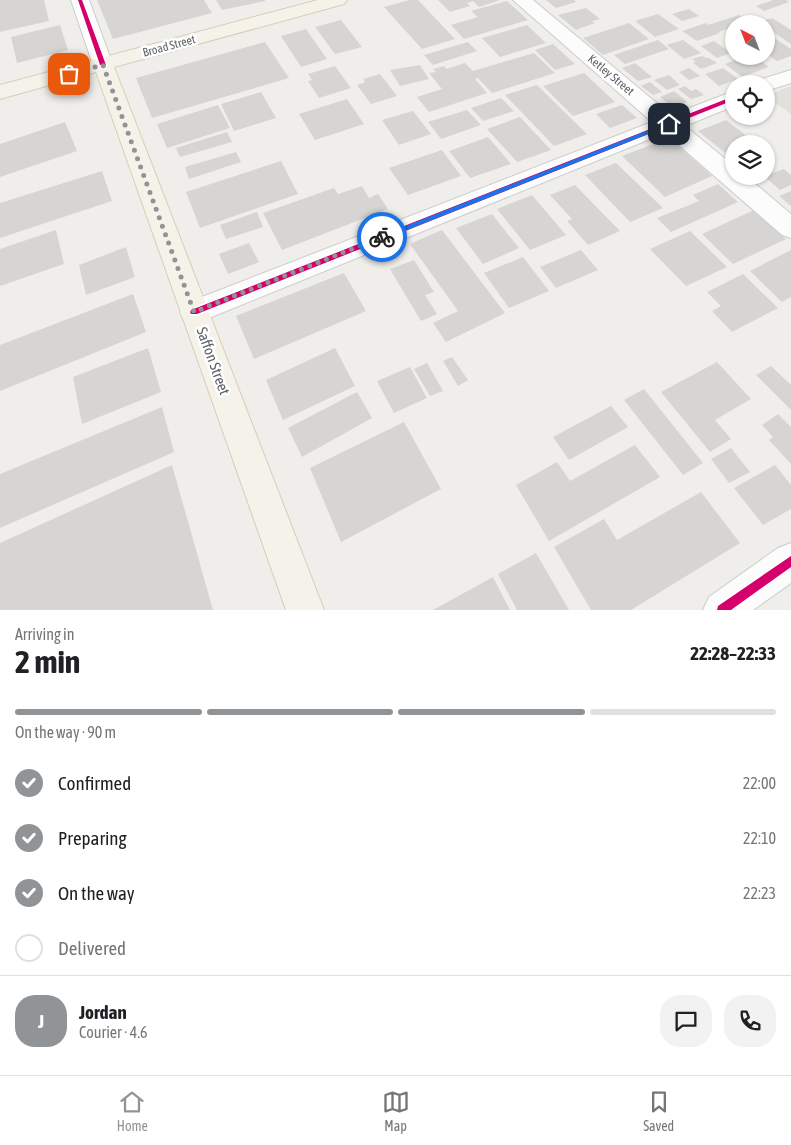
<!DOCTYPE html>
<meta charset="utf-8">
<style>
:root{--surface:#fff;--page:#f2f2f2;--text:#202124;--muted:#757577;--line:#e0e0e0;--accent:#919496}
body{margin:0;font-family:"Asap Condensed",sans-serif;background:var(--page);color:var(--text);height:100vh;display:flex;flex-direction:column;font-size:19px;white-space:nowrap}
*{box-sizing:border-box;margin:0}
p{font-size:16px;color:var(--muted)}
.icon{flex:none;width:28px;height:28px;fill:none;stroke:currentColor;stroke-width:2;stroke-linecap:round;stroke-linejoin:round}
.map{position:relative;height:610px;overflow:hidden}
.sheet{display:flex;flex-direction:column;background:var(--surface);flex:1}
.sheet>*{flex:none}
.needle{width:32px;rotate:318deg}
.buttons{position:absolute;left:725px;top:15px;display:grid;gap:10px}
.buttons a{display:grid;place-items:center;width:50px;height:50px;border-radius:50%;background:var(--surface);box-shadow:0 1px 4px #0004;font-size:25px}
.pin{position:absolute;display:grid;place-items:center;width:42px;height:42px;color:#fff;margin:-21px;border-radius:10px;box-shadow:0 2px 8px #0006}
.courier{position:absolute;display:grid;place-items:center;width:50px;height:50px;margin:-25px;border:4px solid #1a73e8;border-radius:50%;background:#fff;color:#222;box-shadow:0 1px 6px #0007}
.summary em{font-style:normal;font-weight:700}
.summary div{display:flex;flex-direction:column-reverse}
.summary{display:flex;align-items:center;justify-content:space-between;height:85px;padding:0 15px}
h1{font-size:32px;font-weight:700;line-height:38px}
.bar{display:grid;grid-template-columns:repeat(4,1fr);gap:8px 5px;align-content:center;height:60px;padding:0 15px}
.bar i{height:6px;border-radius:4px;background:var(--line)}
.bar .selected{background:var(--accent)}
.bar p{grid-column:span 4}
.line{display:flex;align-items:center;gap:12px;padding:0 15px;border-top:1px solid var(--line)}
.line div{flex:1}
.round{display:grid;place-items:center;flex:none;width:52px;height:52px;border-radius:20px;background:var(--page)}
ol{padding:0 15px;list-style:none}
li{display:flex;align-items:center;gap:15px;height:55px}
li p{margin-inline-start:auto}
li .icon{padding:5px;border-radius:50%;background:var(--accent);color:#fff;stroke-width:4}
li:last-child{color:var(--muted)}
li i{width:28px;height:28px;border:2px solid var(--line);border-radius:50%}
.tabs{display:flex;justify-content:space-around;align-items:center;height:70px;border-top:1px solid var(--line);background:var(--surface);font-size:14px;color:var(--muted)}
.tabs a{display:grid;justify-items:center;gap:2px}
.tabs .selected{color:var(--accent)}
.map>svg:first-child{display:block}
</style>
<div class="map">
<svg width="791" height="610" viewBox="0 0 791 610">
<rect width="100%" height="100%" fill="#efeeea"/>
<path fill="#e2e0da" d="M791,86V114L766,96Z"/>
<path fill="#d6d5d3" d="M0,0H44L49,21L0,32Z
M97,0H204L212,13L113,39Z
M216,0H265V1L222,10Z
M410,0H418L455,39L422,49L384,7Z
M438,0H500L479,7L473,1L467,3L470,6L450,12Z
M546,0H574L576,2L556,8Z
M773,0H786L789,2L764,11L756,6Z
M507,1L528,20L464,39L451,25L478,17L471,11Z
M586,8L600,19L592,21L595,23L576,30L558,15Z
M689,9L699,16L682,21L672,14Z
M658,14L679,29L655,37L635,21Z
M739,15L749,21L734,24V27L718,32L720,33L697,41L682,31L706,23L708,25Z
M772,18L791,30V44L766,27V24L759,22Z
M341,20L362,47L335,54L315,27Z
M629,23L649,39L603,55L583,38Z
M60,25L68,50L17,63L11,37Z
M527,25L546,43L500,57L482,38Z
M306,29L327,59L301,67L281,36Z
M774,38L791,49V56L777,61L766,54V41Z
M658,40L669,49L625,64L614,55Z
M683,40L701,53L684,59L667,45Z
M714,41L731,53L717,58L701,46Z
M265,42L289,78L152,118L136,78Z
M468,42L477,51L433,65L424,55Z
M553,44L575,64L555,70L535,50Z
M534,53L555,73L492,93L478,78L475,79L487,93L429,112L417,97L442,89L429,73L436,72L433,69L444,66L446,69L465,63L473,71Z
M702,56L706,58H709L717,63L701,69L693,63L696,62L692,59Z
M746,56H754L769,67L742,77L725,64Z
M635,63L652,77L638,81L622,68Z
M420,65L429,79L400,86L390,70Z
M335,66L351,88L319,98L308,81L312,80L308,74Z
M689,68L700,76L689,80L679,72Z
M723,68L738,79L719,86L705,74Z
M584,73L615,102L573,116L543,86Z
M380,74L397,96L371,104L357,85L365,82L363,79Z
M669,75L680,85L667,90L654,80Z
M650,82L662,92L653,95L641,86Z
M537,85L587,134L554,146L505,95Z
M685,86L691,91L696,89L704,95L691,99L678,89Z
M674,91L687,102L672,107L660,97Z
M261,92L276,118L234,131L221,104Z
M501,98L514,111L483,121L471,108Z
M347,99L364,124L315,140L299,114Z
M218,105L230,128L167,148L157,124Z
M622,105L637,118L610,128L596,114Z
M467,110L481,125L441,139L428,122Z
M413,111L431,134L399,145L382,120Z
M520,117L551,150L517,162L487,129Z
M726,120L757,144H734V160L698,131Z
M65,122L77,151L0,177V144Z
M227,132L232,142L180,157L176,148Z
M488,137L511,164L470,178L449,151Z
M669,138L712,176L665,197L622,156Z
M442,150L461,176L408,195L389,168Z
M236,152L241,162L189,179L185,167Z
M281,161L298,194L200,228L186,192Z
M616,163L663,208L630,222L585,175Z
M784,169L791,175V185L780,190L764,176Z
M102,171L112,201L0,238V203Z
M718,184L738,202L671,232L657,218L699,201L693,195Z
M575,185L620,231L588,245L567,221L572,219L550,195Z
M362,186L369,198L378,194L388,209L282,250L263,213L334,188L338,194Z
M791,191V206L779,196Z
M532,195L566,235L530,250L497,209Z
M754,210L786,239L733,264L702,234Z
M257,212L263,227L226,239L220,225Z
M492,214L519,248L483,264L456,228Z
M56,230L64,264L0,286V249Z
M442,230L505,313L446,342L433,323L458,311L410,244Z
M690,231L727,267L686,286L650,249Z
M249,243L259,262L228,274L219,254Z
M126,247L135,277L86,295L79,265Z
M581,250L598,270L556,288L540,267Z
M791,250V297L782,302L750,271Z
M523,257L549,291L509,308L484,273Z
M414,260L434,292L425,295L437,314L421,321L390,269Z
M344,273L366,311L254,359L236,316Z
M743,274L778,308L732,332L712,311L721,306L707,292Z
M133,294L146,332L0,391V345Z
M148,348L161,392L82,424L73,377Z
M335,348L355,386L283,420L266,380Z
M452,357L468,380L458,386L443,361Z
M717,362L751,399L715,420L731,439L710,452L661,392Z
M427,363L443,391L430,396L414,369Z
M771,366L791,385V410L756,375Z
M410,367L427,398L394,413L377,381Z
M644,389L703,463L683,475L624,400Z
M357,392L372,418L302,457L288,428Z
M611,406L628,427L569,460L553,437Z
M162,407L174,452L0,528V474Z
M778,414L791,427V464L769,440L773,437L762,425Z
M404,422L441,489L341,542L310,468Z
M635,445L660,477L549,541L516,485L557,462L570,481Z
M731,448L750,472L729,483L711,459Z
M172,465L213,610H0V543Z
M775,465L791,485V509L763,525L734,488Z
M701,492L740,543L631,610H591L554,547L604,519L617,540Z
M536,553L569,610H517L498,574Z
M493,577L510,610H433Z"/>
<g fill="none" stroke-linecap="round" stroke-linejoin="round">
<g stroke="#cbcccc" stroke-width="2">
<path id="minor" d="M71,0H89L113,65L110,69L103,71L96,69L93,65Z
M513,0H533L671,115L734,91V106L685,126L734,166V176H746L791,214V238L782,235L665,133L204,320L194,324L184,320L180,312L184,304L652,122Z
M791,70V83L766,91V84H757L759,80Z
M791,543V583L753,610H703L709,597L778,548Z"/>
</g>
<g stroke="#d7ceb8" stroke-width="2">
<path id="major" d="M318,0H347L344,4L114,67L324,610H286L96,72L0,99V85Z"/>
</g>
<use href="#minor" fill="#fdfcfc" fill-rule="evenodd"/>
<use href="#major" fill="#f4f2e9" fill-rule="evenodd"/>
<g stroke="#fff" stroke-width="3">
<path id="cycleway" d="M78,0H82L106,65L105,66L100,65Z
M734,96V100L197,314H191L190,312L191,310Z
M791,556V567L731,610H717L718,606Z"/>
</g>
<use href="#cycleway" fill="#d6006c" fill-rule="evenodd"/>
</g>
<path fill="#1a73e8" d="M669,122L671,123V125L384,239H379L378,237Z"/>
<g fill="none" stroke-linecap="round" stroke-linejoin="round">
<path stroke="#919496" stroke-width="5" stroke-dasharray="0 9" d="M69,74L103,65L194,312L382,237"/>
</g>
<g text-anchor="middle" stroke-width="5" stroke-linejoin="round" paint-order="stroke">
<g font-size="12" fill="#5f6368" stroke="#fff">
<text transform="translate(169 46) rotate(-15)" y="4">Broad Street</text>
<text transform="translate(611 75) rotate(40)" y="4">Ketley Street</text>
</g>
<g font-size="15" fill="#5f6368" stroke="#fff">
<text transform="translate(213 361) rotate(70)" y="5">Saffon Street</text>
</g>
</g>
</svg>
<div class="buttons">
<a><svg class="needle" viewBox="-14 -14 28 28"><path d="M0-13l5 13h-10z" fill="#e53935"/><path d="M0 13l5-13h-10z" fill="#757577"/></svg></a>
<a><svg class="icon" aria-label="locate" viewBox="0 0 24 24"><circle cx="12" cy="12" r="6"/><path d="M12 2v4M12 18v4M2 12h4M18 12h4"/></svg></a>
<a><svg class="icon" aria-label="layers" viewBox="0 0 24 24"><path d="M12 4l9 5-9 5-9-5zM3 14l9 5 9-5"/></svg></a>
</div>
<div class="pin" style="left:69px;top:74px;background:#ea580c"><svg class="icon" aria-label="bag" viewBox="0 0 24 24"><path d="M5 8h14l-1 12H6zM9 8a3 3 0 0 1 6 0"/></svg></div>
<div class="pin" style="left:669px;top:124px;background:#1f2937"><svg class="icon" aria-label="home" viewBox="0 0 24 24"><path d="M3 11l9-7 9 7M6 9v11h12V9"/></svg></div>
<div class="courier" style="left:382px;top:237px"><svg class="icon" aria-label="bike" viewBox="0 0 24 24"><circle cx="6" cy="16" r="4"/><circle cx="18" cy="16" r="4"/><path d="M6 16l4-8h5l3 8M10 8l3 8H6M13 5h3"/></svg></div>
</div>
<section class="sheet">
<div class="summary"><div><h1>2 min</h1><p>Arriving in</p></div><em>22:28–22:33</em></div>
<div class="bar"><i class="selected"></i><i class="selected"></i><i class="selected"></i><i></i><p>On the way · 90 m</p></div>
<ol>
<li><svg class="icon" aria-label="check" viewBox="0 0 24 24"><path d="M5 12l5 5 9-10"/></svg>Confirmed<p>22:00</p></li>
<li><svg class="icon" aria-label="check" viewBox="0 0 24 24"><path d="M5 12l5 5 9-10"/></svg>Preparing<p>22:10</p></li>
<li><svg class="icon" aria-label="check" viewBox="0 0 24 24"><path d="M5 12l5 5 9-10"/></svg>On the way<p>22:23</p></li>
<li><i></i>Delivered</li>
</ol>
<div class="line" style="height:90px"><b class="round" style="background:var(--accent);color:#fff">J</b><div><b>Jordan</b><p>Courier · 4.6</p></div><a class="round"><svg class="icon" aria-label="chat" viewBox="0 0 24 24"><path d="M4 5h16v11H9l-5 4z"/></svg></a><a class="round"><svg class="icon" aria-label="phone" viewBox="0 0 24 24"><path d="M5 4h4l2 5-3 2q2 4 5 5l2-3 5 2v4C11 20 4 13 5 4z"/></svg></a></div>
</section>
<nav class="tabs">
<a class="selected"><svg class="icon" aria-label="home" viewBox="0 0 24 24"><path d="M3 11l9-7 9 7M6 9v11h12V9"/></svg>Home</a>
<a><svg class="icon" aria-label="map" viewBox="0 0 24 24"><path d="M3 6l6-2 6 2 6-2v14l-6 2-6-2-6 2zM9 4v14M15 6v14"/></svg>Map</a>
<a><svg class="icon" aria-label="saved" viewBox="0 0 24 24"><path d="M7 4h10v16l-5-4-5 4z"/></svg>Saved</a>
</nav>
